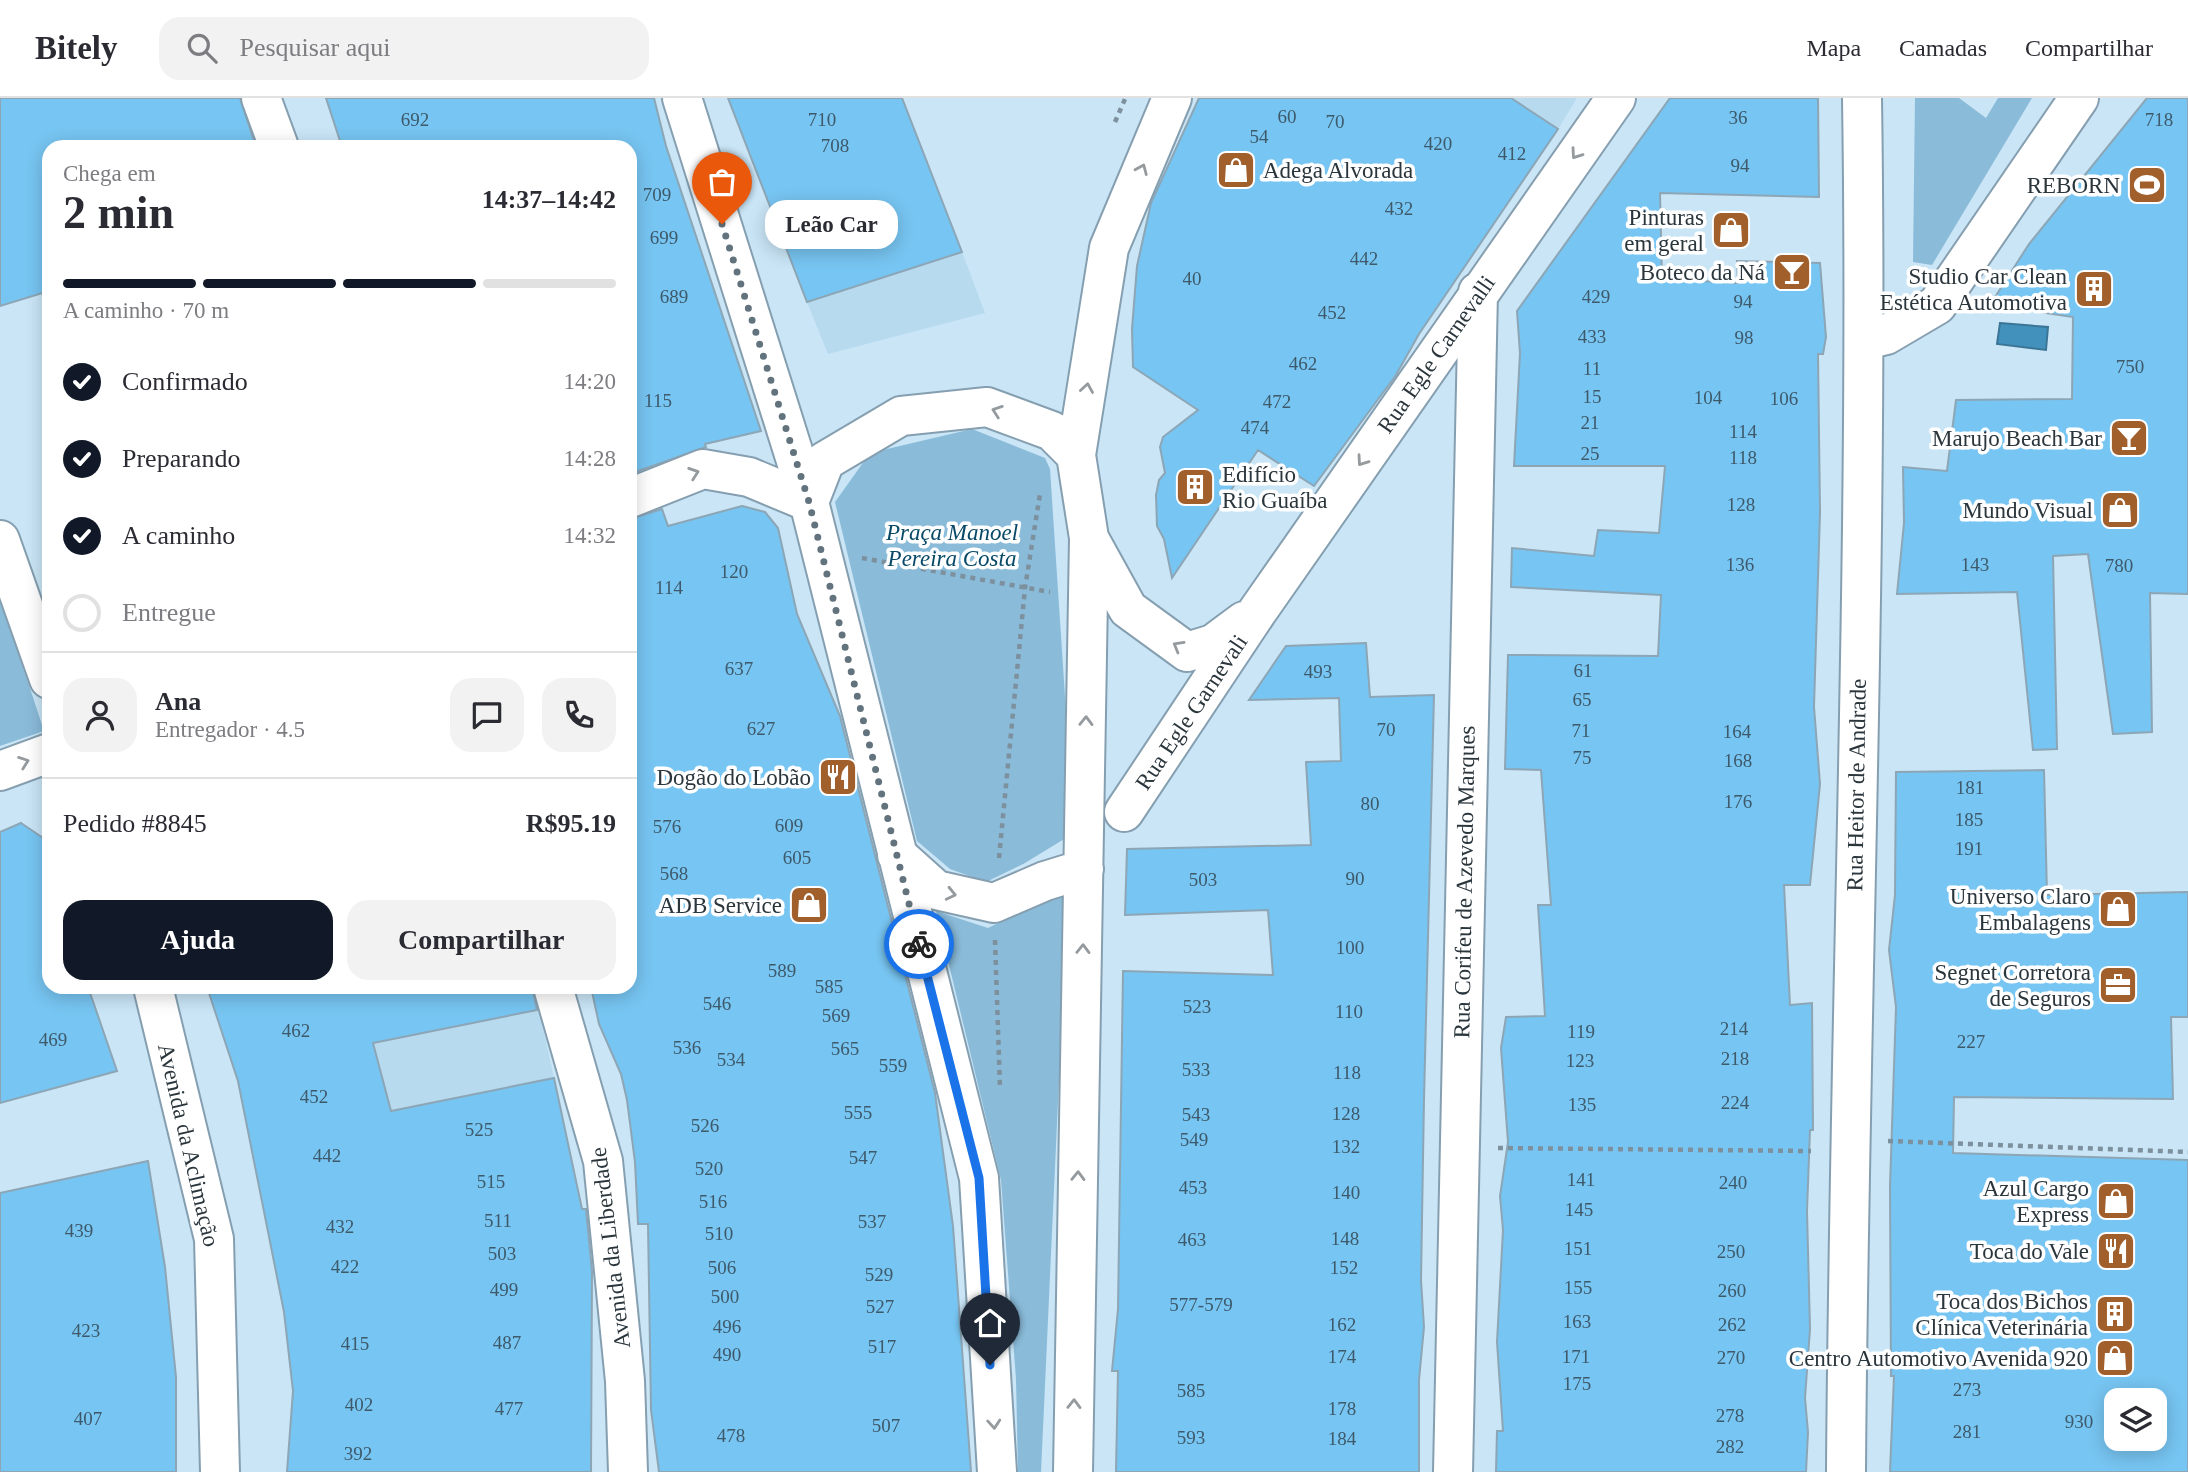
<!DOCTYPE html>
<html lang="pt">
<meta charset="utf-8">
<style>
:root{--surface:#fff;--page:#f2f2f3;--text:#2b2b33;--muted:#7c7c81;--line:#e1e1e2;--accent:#111827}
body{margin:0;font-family:Georgia,serif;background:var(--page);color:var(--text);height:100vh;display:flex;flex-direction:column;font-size:26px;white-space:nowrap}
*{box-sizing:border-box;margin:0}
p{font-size:23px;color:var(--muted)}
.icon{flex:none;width:38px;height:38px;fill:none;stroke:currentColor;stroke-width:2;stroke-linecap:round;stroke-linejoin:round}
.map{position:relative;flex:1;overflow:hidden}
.side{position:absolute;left:42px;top:42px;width:595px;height:854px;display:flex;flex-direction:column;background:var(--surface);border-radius:21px;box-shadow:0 4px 18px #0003}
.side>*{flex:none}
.buttons{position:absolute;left:2104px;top:1290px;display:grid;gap:14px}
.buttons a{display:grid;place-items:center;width:63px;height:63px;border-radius:14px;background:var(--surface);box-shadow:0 4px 18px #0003;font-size:35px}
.pin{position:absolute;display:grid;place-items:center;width:60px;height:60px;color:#fff;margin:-72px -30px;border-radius:50% 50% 50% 0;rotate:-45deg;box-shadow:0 0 7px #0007}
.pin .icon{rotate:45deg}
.courier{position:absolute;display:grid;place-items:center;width:70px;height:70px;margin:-35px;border:5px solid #1a73e8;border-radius:50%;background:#fff;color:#222;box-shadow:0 2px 9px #0007}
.bubble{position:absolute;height:49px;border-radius:21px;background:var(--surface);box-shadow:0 4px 18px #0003;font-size:23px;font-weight:700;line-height:49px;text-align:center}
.headline em{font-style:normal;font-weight:700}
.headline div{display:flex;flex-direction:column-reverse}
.headline{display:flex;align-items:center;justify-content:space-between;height:119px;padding:0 21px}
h1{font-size:46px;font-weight:700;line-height:52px}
.bar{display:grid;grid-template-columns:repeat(4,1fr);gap:10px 7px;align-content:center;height:84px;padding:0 21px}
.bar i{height:9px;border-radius:5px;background:var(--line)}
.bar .selected{background:var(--accent)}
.bar p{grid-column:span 4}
.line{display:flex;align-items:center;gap:18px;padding:0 21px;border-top:2px solid var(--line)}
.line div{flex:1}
.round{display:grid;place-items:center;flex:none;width:74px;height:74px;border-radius:21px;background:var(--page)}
ol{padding:0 21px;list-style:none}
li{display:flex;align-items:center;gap:21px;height:77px}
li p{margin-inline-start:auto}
li .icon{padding:7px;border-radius:50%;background:var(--accent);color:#fff;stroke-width:4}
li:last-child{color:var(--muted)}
li i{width:38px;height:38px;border:4px solid var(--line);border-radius:50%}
.action{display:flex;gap:14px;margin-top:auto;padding:14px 21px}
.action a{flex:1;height:80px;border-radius:21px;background:var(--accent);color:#fff;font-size:28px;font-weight:700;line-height:80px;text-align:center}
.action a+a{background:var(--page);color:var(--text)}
header{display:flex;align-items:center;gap:42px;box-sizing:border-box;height:98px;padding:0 35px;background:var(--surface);border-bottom:2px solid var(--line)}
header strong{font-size:33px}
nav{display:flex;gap:38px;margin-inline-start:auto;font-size:24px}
.search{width:490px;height:63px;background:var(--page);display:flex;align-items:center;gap:18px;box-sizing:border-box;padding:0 24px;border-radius:21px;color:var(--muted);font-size:26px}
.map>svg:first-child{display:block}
</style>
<header>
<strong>Bitely</strong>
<div class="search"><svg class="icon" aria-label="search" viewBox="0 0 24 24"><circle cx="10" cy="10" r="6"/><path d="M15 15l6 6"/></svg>Pesquisar aqui</div>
<nav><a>Mapa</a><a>Camadas</a><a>Compartilhar</a></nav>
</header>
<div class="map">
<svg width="2188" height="1374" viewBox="0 0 2188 1374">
<rect width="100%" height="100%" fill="#c9e5f6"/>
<path fill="#b7daef" d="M1511,0H1577L1558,31Z
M962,154L985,215L828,256L807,204Z
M539,912L554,980L391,1013L373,945Z"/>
<path fill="#8abbd9" d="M1915,0H1959L1986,20L1998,0H2032L1932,167L1913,164Z
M972,331L1045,360L1050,371L1074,735L1025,765L986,784L950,771L917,743L835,404L870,355Z
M0,499L44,633L0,648Z
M1068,786L1041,1374H1018L1016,1281L1001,1082L936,813L988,830L1042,804Z"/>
<path fill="#4291bc" stroke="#3b7596" stroke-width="2" d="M2000,225L2048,229L2046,252L1997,246Z"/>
<path fill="#77c5f2" stroke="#8ca6b6" stroke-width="2" fill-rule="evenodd" d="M0,0H240L256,49H49V193L0,208Z
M326,0H654L666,48L761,333L705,346L706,349L630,376V49H342Z
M728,0H902L962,154L807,204Z
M1199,0H1511L1558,31L1419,236L1396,277L1314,388L1258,352L1172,480L1164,441L1157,428L1156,397L1159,382L1165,375L1160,349L1163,339L1198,312L1133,269L1132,231L1137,168L1151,105Z
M1670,0H1818L1819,99L1660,95L1662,181L1738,185L1737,163L1820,165L1826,239L1823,256H1818L1820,414L1814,609L1820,686L1810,787H1784L1790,907L1812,905L1813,1032H1810L1807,1113L1810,1231L1805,1300L1808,1334L1806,1374H1496L1497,1333H1503L1497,1244L1503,1132L1500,1098L1508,1044L1501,950L1506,919L1545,918L1538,807H1551L1541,672L1505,671L1508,557L1658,558L1661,497L1511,489L1512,450L1594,458L1598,432L1659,435L1665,368H1514L1520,255L1517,213Z
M2147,0H2188V496L2150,495L2152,634L2113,636L2088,456L2053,458L2057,651L2033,652L2017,494L1897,496L1904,425L1903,369L1947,373L1956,302L2072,301L2073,219L1990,207L2029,146Z
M742,408L765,414L778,430L797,516L840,618L935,995L953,1128L971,1374H659L651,1312L648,1126H638L635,1064L627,1002L621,976L599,926L591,889H630V421L662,411L668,428Z
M1366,545L1370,599L1434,597L1424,1001L1421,1182L1424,1229L1419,1282V1374H1116L1118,1273H1112L1118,1211L1123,873L1273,877L1268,812L1125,817L1127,751L1311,747L1306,664L1341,663L1339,600L1249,602L1286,548Z
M2044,672L2047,797L2188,794V919H2171L2173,1001L1954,999L1953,1055L2188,1062V1374H1890L1894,1278H1891L1890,1088L1896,909L1889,852L1895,797L1896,674ZM2116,1302H2154V1340H2116Z
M21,725L49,744V889H88L117,973L0,1005V734Z
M207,889H532L537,912L373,945L391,1013L554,980L582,1111H586L592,1173L591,1374H287L293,1293L284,1214L238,983Z
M148,1063L165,1169L176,1279V1374H0V1095Z"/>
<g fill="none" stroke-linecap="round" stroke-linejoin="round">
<g stroke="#859fb0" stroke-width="42">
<path id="minor" d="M261,0L279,49
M682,0L809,404L979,1080L997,1374
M1865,242L1886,237L1937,207L2079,0
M1076,357L1109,150L1172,0
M630,400L703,371L749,379L809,404L825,363L901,318L987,309L1052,333L1076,357L1089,440L1073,1374
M0,442L49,581
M1091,444L1128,511L1187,554L1213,546L1244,523
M0,673L49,655
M1124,714L1257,514L1616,0
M897,757L936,792L994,805L1045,783L1084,771
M153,889L214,1141L220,1374
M553,889L603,1063L625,1283L628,1374
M1453,1374L1478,194
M1846,1374C1849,916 1869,458 1862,0"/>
</g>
<path stroke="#7d909d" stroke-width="4.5" stroke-dasharray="5 5" stroke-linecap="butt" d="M1115,24L1125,1
M862,460L1050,494
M999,760L1025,490L1040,396
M995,842L1000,990
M1888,1043L2188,1054
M1498,1050L1811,1053"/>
<use href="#minor" stroke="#fff" stroke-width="38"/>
</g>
<defs><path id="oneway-chevron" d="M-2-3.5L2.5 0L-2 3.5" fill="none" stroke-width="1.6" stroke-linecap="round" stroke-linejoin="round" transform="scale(1.75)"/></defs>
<g stroke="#949a9e">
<use href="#oneway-chevron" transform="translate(1576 56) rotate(125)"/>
<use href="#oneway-chevron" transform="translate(1142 71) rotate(-67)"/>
<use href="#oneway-chevron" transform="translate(1087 290) rotate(-81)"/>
<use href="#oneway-chevron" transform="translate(997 313) rotate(-161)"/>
<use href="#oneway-chevron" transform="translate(1362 363) rotate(125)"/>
<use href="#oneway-chevron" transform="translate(694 375) rotate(-19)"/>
<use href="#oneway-chevron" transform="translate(1178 548) rotate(-150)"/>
<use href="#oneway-chevron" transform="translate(1086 623) rotate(-89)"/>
<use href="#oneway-chevron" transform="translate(24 664) rotate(-20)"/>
<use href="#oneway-chevron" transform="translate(951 796) rotate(13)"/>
<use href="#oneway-chevron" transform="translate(1083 851) rotate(-89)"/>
<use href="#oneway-chevron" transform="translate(1078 1078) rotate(-89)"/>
<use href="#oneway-chevron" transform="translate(1074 1306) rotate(-89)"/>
<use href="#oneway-chevron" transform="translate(994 1326) rotate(86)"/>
</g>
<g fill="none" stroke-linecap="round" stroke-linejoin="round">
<path stroke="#62737d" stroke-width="7" stroke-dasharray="0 12.6" d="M722,126L809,404L919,846"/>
<path stroke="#1a73e8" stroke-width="9" d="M919,846L979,1080L990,1267"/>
</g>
<defs>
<g id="shop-square" transform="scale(2.0125)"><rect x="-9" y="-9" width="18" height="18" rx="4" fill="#a15f2c" stroke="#fff"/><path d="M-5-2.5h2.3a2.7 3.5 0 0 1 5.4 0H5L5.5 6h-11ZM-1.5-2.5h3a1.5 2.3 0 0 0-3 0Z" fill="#fff"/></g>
<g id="stadium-square" transform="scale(2.0125)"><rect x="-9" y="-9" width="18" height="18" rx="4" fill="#a15f2c" stroke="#fff"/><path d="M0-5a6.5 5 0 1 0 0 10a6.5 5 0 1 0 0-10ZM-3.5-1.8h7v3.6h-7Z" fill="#fff"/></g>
<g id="bar-square" transform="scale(2.0125)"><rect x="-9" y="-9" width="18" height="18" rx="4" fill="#a15f2c" stroke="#fff"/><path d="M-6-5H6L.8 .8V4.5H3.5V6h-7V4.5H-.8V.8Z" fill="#fff"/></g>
<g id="building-square" transform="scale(2.0125)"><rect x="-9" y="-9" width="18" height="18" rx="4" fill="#a15f2c" stroke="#fff"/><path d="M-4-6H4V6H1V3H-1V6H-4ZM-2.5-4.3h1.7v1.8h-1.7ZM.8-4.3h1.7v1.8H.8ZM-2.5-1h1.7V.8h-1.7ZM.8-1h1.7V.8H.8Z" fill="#fff"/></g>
<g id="restaurant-square" transform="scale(2.0125)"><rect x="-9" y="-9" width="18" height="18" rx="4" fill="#a15f2c" stroke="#fff"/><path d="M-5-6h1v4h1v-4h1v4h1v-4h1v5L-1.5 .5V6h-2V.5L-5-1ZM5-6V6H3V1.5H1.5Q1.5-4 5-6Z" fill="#fff"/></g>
<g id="office-square" transform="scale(2.0125)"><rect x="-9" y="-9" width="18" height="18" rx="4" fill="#a15f2c" stroke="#fff"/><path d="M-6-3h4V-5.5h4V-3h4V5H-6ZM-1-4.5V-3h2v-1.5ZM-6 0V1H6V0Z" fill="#fff"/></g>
</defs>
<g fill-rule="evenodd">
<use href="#shop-square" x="1236" y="72"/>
<use href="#stadium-square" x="2147" y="87"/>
<use href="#shop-square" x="1731" y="132"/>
<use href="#bar-square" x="1792" y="174"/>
<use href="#building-square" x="2094" y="191"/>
<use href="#bar-square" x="2129" y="340"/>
<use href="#building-square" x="1195" y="389"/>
<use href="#shop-square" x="2120" y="412"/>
<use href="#restaurant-square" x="838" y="679"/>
<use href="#shop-square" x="809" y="807"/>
<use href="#shop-square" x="2118" y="811"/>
<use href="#office-square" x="2118" y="887"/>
<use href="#shop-square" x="2116" y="1103"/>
<use href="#restaurant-square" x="2116" y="1153"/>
<use href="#building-square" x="2115" y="1216"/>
<use href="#shop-square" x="2115" y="1260"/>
</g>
<g text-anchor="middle" stroke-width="7" stroke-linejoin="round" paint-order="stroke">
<g font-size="19" fill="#3d596a">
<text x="1287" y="25">60</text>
<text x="1738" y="26">36</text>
<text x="415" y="28">692</text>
<text x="822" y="28">710</text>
<text x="2159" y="28">718</text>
<text x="1335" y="30">70</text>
<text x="1259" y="45">54</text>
<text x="1438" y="52">420</text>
<text x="835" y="54">708</text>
<text x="1512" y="62">412</text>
<text x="1740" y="74">94</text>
<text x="657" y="103">709</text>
<text x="1399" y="117">432</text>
<text x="664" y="146">699</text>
<text x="1364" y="167">442</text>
<text x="1192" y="187">40</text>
<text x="674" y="205">689</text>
<text x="1596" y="205">429</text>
<text x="1743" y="210">94</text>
<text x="1332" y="221">452</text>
<text x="1592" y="245">433</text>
<text x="1744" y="246">98</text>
<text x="1303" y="272">462</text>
<text x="2130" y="275">750</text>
<text x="1592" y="277">11</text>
<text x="1592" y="305">15</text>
<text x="1708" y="306">104</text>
<text x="1784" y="307">106</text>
<text x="658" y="309">115</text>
<text x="1277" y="310">472</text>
<text x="1590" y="331">21</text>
<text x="1255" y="336">474</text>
<text x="1743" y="340">114</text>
<text x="1590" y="362">25</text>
<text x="1743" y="366">118</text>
<text x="1741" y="413">128</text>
<text x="1740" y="473">136</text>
<text x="1975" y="473">143</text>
<text x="2119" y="474">780</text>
<text x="734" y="480">120</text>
<text x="669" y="496">114</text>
<text x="739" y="577">637</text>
<text x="1583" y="579">61</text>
<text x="1318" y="580">493</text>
<text x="1582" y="608">65</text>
<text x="761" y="637">627</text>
<text x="1386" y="638">70</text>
<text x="1581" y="639">71</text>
<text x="1737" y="640">164</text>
<text x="1582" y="666">75</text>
<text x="1738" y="669">168</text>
<text x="1970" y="696">181</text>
<text x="1738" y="710">176</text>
<text x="1370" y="712">80</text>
<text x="1969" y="728">185</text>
<text x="789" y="734">609</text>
<text x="667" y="735">576</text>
<text x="1969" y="757">191</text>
<text x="797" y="766">605</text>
<text x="674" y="782">568</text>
<text x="1355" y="787">90</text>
<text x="1203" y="788">503</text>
<text x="1350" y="856">100</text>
<text x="782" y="879">589</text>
<text x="829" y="895">585</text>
<text x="717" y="912">546</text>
<text x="1197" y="915">523</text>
<text x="1349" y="920">110</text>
<text x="836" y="924">569</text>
<text x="1734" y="937">214</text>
<text x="296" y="939">462</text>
<text x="1581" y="940">119</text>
<text x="53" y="948">469</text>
<text x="1971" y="950">227</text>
<text x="687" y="956">536</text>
<text x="845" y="957">565</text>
<text x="1735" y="967">218</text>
<text x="731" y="968">534</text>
<text x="1580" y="969">123</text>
<text x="893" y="974">559</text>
<text x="1196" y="978">533</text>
<text x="1347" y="981">118</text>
<text x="314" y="1005">452</text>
<text x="1735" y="1011">224</text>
<text x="1582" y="1013">135</text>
<text x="858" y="1021">555</text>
<text x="1346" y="1022">128</text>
<text x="1196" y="1023">543</text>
<text x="705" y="1034">526</text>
<text x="479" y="1038">525</text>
<text x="1194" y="1048">549</text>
<text x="1346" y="1055">132</text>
<text x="327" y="1064">442</text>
<text x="863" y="1066">547</text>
<text x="709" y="1077">520</text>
<text x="1581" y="1088">141</text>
<text x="491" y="1090">515</text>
<text x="1733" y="1091">240</text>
<text x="1193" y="1096">453</text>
<text x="1346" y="1101">140</text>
<text x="713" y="1110">516</text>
<text x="1579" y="1118">145</text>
<text x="498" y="1129">511</text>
<text x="872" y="1130">537</text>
<text x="340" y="1135">432</text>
<text x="79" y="1139">439</text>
<text x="719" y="1142">510</text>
<text x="1345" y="1147">148</text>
<text x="1192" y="1148">463</text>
<text x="1578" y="1157">151</text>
<text x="1731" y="1160">250</text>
<text x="502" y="1162">503</text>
<text x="345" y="1175">422</text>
<text x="722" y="1176">506</text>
<text x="1344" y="1176">152</text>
<text x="879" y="1183">529</text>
<text x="1578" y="1196">155</text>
<text x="504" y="1198">499</text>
<text x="1732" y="1199">260</text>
<text x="725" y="1205">500</text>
<text x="1201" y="1213">577-579</text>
<text x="880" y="1215">527</text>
<text x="1577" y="1230">163</text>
<text x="1342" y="1233">162</text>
<text x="1732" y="1233">262</text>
<text x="727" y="1235">496</text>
<text x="86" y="1239">423</text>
<text x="507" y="1251">487</text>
<text x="355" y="1252">415</text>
<text x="882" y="1255">517</text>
<text x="727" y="1263">490</text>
<text x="1342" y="1265">174</text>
<text x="1576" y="1265">171</text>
<text x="1731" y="1266">270</text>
<text x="1577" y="1292">175</text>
<text x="1967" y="1298">273</text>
<text x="1191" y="1299">585</text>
<text x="359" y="1313">402</text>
<text x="509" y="1317">477</text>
<text x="1342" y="1317">178</text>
<text x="1730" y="1324">278</text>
<text x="88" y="1327">407</text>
<text x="2079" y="1330">930</text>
<text x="886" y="1334">507</text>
<text x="1967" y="1340">281</text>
<text x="731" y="1344">478</text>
<text x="1191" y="1346">593</text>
<text x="1342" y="1347">184</text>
<text x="1730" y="1355">282</text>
<text x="358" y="1362">392</text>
</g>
<g font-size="23" fill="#2a353c" stroke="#fff" text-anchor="end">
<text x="1263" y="80" text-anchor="start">Adega Alvorada</text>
<text x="2120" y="95">REBORN</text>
<text x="1704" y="127">Pinturas<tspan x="1704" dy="26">em geral</tspan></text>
<text x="1765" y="182">Boteco da Ná</text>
<text x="2067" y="186">Studio Car Clean<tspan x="2067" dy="26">Estética Automotiva</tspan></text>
<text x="2102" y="348">Marujo Beach Bar</text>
<text x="1222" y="384" text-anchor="start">Edifício<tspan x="1222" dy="26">Rio Guaíba</tspan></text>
<text x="2093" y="420">Mundo Visual</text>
<text x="811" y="687">Dogão do Lobão</text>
<text x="2091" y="806">Universo Claro<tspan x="2091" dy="26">Embalagens</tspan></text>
<text x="782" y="815">ADB Service</text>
<text x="2091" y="882">Segnet Corretora<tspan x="2091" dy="26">de Seguros</tspan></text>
<text x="2089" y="1098">Azul Cargo<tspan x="2089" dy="26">Express</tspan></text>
<text x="2089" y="1161">Toca do Vale</text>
<text x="2088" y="1211">Toca dos Bichos<tspan x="2088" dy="26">Clínica Veterinária</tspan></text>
<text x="2088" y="1268">Centro Automotivo Avenida 920</text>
</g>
<g font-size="23" fill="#2a353c" stroke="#fff">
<text transform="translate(1436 256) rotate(-55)" y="8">Rua Egle Carnevalli</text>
<text transform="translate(1191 614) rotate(-56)" y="8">Rua Egle Garnevali</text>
<text transform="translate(1856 687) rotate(-89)" y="8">Rua Heitor de Andrade</text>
<text transform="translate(1464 784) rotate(-89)" y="8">Rua Corifeu de Azevedo Marques</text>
<text transform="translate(189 1047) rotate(77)" y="8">Avenida da Aclimação</text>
<text transform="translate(610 1150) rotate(-97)" y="8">Avenida da Liberdade</text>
</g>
<g font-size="23" font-style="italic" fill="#074967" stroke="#fff">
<text x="952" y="442">Praça Manoel<tspan x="952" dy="26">Pereira Costa</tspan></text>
</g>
</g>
</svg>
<div class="buttons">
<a><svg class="icon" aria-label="layers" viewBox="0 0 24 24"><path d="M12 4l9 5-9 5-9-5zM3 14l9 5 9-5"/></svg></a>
</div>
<div class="pin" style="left:722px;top:126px;background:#ea580c"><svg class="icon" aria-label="bag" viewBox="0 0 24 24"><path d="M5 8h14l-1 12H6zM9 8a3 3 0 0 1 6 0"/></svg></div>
<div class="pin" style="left:990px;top:1267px;background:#1f2937"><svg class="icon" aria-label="home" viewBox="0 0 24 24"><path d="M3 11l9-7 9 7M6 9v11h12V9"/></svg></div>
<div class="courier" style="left:919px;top:846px"><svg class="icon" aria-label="bike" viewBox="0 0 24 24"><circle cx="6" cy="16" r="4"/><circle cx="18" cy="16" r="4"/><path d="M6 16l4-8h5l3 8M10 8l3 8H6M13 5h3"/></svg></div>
<div class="bubble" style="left:765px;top:102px;width:133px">Leão Car</div>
<section class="side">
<div class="headline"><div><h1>2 min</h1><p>Chega em</p></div><em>14:37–14:42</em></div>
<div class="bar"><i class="selected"></i><i class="selected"></i><i class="selected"></i><i></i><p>A caminho · 70 m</p></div>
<ol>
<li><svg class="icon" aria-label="check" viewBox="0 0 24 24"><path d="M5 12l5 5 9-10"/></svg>Confirmado<p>14:20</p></li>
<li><svg class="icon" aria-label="check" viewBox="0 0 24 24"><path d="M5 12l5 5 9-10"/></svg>Preparando<p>14:28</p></li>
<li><svg class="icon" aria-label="check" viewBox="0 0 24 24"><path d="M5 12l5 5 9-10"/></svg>A caminho<p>14:32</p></li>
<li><i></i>Entregue</li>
</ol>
<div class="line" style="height:126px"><a class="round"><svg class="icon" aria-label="person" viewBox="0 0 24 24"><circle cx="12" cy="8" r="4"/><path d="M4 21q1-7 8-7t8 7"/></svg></a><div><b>Ana</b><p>Entregador · 4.5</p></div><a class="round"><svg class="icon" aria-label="chat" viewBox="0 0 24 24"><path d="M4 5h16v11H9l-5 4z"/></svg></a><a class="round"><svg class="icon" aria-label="phone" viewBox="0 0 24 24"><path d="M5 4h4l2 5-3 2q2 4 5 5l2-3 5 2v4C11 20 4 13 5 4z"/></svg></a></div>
<div class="line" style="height:91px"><div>Pedido #8845</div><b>R$95.19</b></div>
<div class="action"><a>Ajuda</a><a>Compartilhar</a></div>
</section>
</div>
